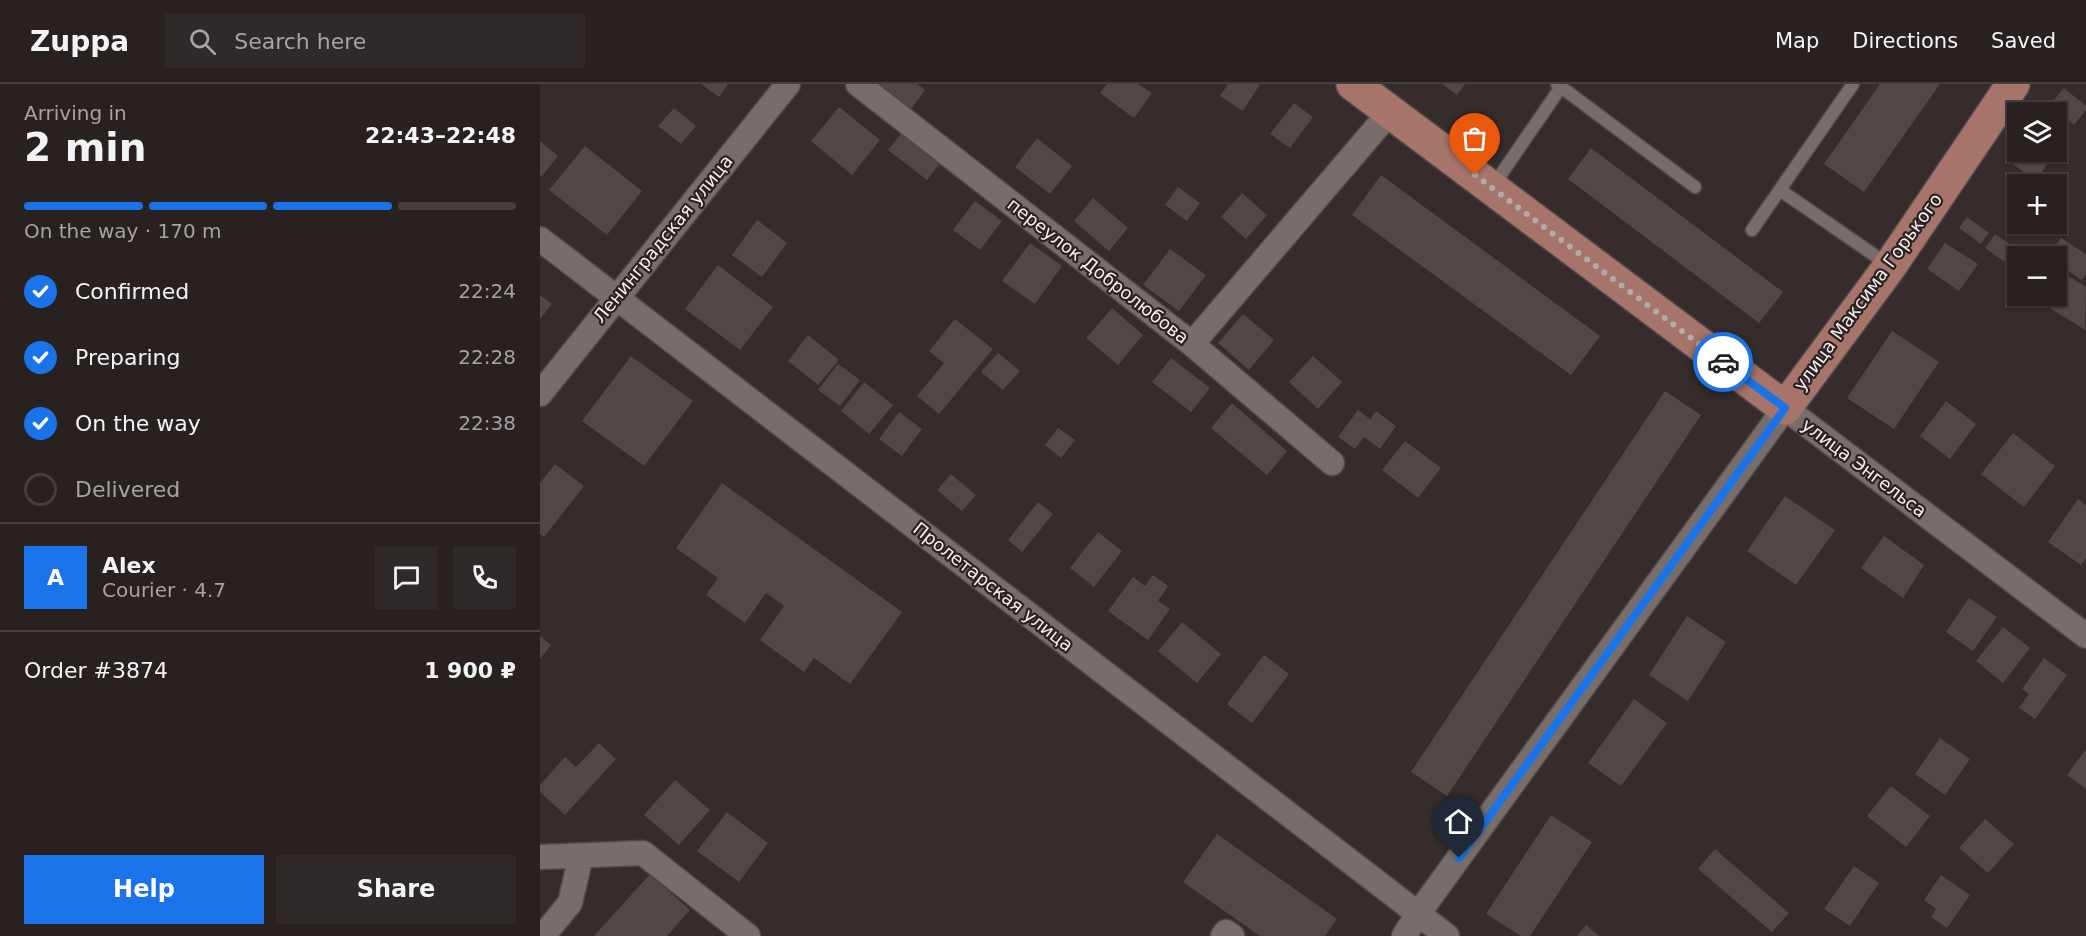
<!DOCTYPE html>
<meta charset="utf-8">
<style>
:root{--surface:#282120;--page:#302929;--text:#f1f3f6;--muted:#a5a3a5;--line:#443e3e;--accent:#1a73e8}
body{margin:0;font-family:"DejaVu Sans",sans-serif;background:var(--page);color:var(--text);height:100vh;display:flex;flex-direction:column;font-size:22px;white-space:nowrap}
*{box-sizing:border-box;margin:0}
p{font-size:20px;color:var(--muted)}
.icon{flex:none;width:33px;height:33px;fill:none;stroke:currentColor;stroke-width:2;stroke-linecap:round;stroke-linejoin:round}
.map{position:relative;flex:1;overflow:hidden}
.details{display:flex;flex-direction:column;background:var(--surface);width:540px}
.details>*{flex:none}
.fabs{position:absolute;left:1467px;top:18px;display:grid;gap:12px}
.fabs a{display:grid;place-items:center;width:60px;height:60px;border-radius:0px;background:var(--surface);box-shadow:0 2px 4px #0004,0 0 0 2px var(--line);font-size:30px}
.pin{position:absolute;display:grid;place-items:center;width:51px;height:51px;color:#fff;margin:-62px -26px;border-radius:50% 50% 50% 0;rotate:-45deg;box-shadow:0 0 6px #0007}
.pin .icon{rotate:45deg}
.courier{position:absolute;display:grid;place-items:center;width:60px;height:60px;margin:-30px;border:4px solid #1a73e8;border-radius:50%;background:#fff;color:#222;box-shadow:0 2px 8px #0007}
.overview em{font-style:normal;font-weight:800}
.overview div{display:flex;flex-direction:column-reverse}
.overview{display:flex;align-items:center;justify-content:space-between;height:102px;padding:0 24px}
h1{font-size:39px;font-weight:800;line-height:45px}
.bar{display:grid;grid-template-columns:repeat(4,1fr);gap:9px 6px;align-content:center;height:72px;padding:0 24px}
.bar i{height:8px;border-radius:4px;background:var(--line)}
.bar .selected{background:var(--accent)}
.bar p{grid-column:span 4}
.line{display:flex;align-items:center;gap:15px;padding:0 24px;border-top:2px solid var(--line)}
.line div{flex:1}
.round{display:grid;place-items:center;flex:none;width:63px;height:63px;border-radius:0px;background:var(--page)}
ol{padding:0 24px;list-style:none}
li{display:flex;align-items:center;gap:18px;height:66px}
li p{margin-inline-start:auto}
li .icon{padding:6px;border-radius:50%;background:var(--accent);color:#fff;stroke-width:4}
li:last-child{color:var(--muted)}
li i{width:33px;height:33px;border:3px solid var(--line);border-radius:50%}
.cta{display:flex;gap:12px;margin-top:auto;padding:12px 24px}
.cta a{flex:1;height:69px;border-radius:0px;background:var(--accent);color:#fff;font-size:24px;font-weight:800;line-height:69px;text-align:center}
.cta a+a{background:var(--page);color:var(--text)}
header{display:flex;align-items:center;gap:36px;box-sizing:border-box;height:84px;padding:0 30px;background:var(--surface);border-bottom:2px solid var(--line)}
header strong{font-size:28px}
nav{display:flex;gap:33px;margin-inline-start:auto;font-size:21px}
.search{width:420px;height:54px;background:var(--page);display:flex;align-items:center;gap:15px;box-sizing:border-box;padding:0 21px;border-radius:0px;color:var(--muted);font-size:22px}
main{display:flex;flex:1;min-height:0}
.map>svg:first-child{display:block}
</style>
<header>
<strong>Zuppa</strong>
<div class="search"><svg class="icon" aria-label="search" viewBox="0 0 24 24"><circle cx="10" cy="10" r="6"/><path d="M15 15l6 6"/></svg>Search here</div>
<nav><a>Map</a><a>Directions</a><a>Saved</a></nav>
</header>
<main>
<section class="details">
<div class="overview"><div><h1>2 min</h1><p>Arriving in</p></div><em>22:43–22:48</em></div>
<div class="bar"><i class="selected"></i><i class="selected"></i><i class="selected"></i><i></i><p>On the way · 170 m</p></div>
<ol>
<li><svg class="icon" aria-label="check" viewBox="0 0 24 24"><path d="M5 12l5 5 9-10"/></svg>Confirmed<p>22:24</p></li>
<li><svg class="icon" aria-label="check" viewBox="0 0 24 24"><path d="M5 12l5 5 9-10"/></svg>Preparing<p>22:28</p></li>
<li><svg class="icon" aria-label="check" viewBox="0 0 24 24"><path d="M5 12l5 5 9-10"/></svg>On the way<p>22:38</p></li>
<li><i></i>Delivered</li>
</ol>
<div class="line" style="height:108px"><b class="round" style="background:var(--accent);color:#fff">A</b><div><b>Alex</b><p>Courier · 4.7</p></div><a class="round"><svg class="icon" aria-label="chat" viewBox="0 0 24 24"><path d="M4 5h16v11H9l-5 4z"/></svg></a><a class="round"><svg class="icon" aria-label="phone" viewBox="0 0 24 24"><path d="M5 4h4l2 5-3 2q2 4 5 5l2-3 5 2v4C11 20 4 13 5 4z"/></svg></a></div>
<div class="line" style="height:78px"><div>Order #3874</div><b>1 900 ₽</b></div>
<div class="cta"><a>Help</a><a>Share</a></div>
</section>
<div class="map">
<svg width="1546" height="852" viewBox="0 0 1546 852">
<rect width="100%" height="100%" fill="#352c2b"/>
<path fill="#514846" d="M161,0H188L179,13Z
M328,0H377L385,6L369,28Z
M567,0H598L612,9L594,34L560,9Z
M688,0H720L703,27L680,12Z
M902,0H925L917,11Z
M1340,0H1400L1324,108L1284,80Z
M1524,4L1546,22V26L1534,41L1510,21Z
M754,19L773,33L750,64L730,50Z
M299,23L340,56L312,91L271,57Z
M134,24L156,42L141,60L118,42Z
M364,46L403,75L387,96L348,66Z
M497,54L532,82L510,110L475,83Z
M0,57L18,72L1,93L0,91Z
M45,62L102,107L67,151L9,106Z
M1478,63V68H1507L1513,72L1496,96L1468,77Z
M1051,64L1243,208L1219,239L1028,95Z
M841,91L1060,252L1031,291L812,131Z
M638,103L660,119L647,137L625,121Z
M1478,108V131L1467,122Z
M702,109L727,131L706,155L681,133Z
M553,114L588,144L569,167L534,137Z
M435,117L462,137L440,166L413,146Z
M1427,133L1449,149L1441,160L1419,144Z
M217,136L247,159L222,193L192,171Z
M1455,150L1481,168L1472,183L1445,164Z
M1521,154L1546,170V190L1542,196L1516,179V172H1508Z
M490,159L522,182L495,220L462,197Z
M1405,159L1438,180L1419,207L1387,185Z
M630,165L666,191L639,227L603,201Z
M178,181L233,223L200,266L145,225Z
M1530,193L1546,203L1545,246L1510,224Z
M0,211L12,220L0,235Z
M572,224L603,251L578,281L546,254Z
M703,230L734,256L709,286L678,259Z
M415,235L453,265L399,330L377,312L404,279L389,267Z
M1352,247L1399,278L1354,345L1307,314Z
M268,251L299,276L278,301L248,277Z
M458,269L480,287L463,306L441,288Z
M91,272L153,317L104,382L42,337Z
M773,272L802,298L778,325L749,298Z
M631,274L670,304L651,328L612,298Z
M298,280L320,296L300,322L278,306Z
M324,298L353,321L329,350L301,327Z
M1125,307L1161,331L907,712L871,688Z
M1406,317L1436,340L1410,375L1380,352Z
M692,319L747,367L727,391L671,344Z
M818,326L830,335L836,327L856,342L840,365L824,353L815,365L798,353Z
M359,328L382,345L362,372L339,355Z
M518,344L535,356L521,374L505,361Z
M1473,349L1515,382L1484,423L1441,390Z
M865,357L901,384L878,414L842,386Z
M15,380L44,402L4,453L0,450V399Z
M411,390L436,411L422,427L397,406Z
M182,399L362,528L310,600L274,574L264,588L220,556L244,522L226,509L205,539L166,511L178,494L136,464Z
M1245,412L1295,446L1256,501L1207,467Z
M1538,415L1546,421V474L1541,481L1508,458Z
M498,418L513,430L482,468L468,456Z
M558,448L582,467L554,503L530,484Z
M1344,452L1384,481L1363,514L1321,484Z
M613,491L628,502L618,517L630,525L608,556L568,527L593,493L605,502Z
M1429,514L1457,533L1433,567L1406,548Z
M1147,532L1186,558L1148,617L1109,591Z
M642,538L681,570L657,599L618,567Z
M1463,543L1490,564L1463,599L1436,577Z
M0,552L11,561L0,575Z
M724,571L749,590L712,639L687,620Z
M1504,574L1527,591L1495,635L1479,624L1489,610L1482,605Z
M1094,615L1127,639L1081,702L1048,679Z
M1400,654L1430,675L1405,711L1375,690Z
M59,659L76,675L25,731L0,708V701L25,673L36,683Z
M1546,665V705L1527,691Z
M135,696L170,726L139,761L104,731Z
M1351,702L1390,732L1366,763L1327,732Z
M187,728L228,759L199,798L157,767Z
M1011,731L1052,758L990,852H981L946,830Z
M1445,735L1474,760L1448,789L1419,764Z
M677,750L797,835L785,852H720L643,798Z
M1175,765L1249,829L1232,848L1158,785Z
M1314,782L1339,799L1310,842L1284,825Z
M110,790L150,826L127,852H54Z
M1401,791L1430,811L1407,844L1391,833L1396,825L1384,816Z
M1046,841L1059,852H1037Z"/>
<g fill="none" stroke-linecap="round" stroke-linejoin="round">
<g stroke="#514947" stroke-width="15">
<path id="service" d="M1021,3L1155,103
M953,102L1021,3L1017,0
M1240,106L1350,182
M1212,146L1313,0"/>
</g>
<g stroke="#514947" stroke-width="27">
<path id="minor" d="M318,0L652,260L792,379
M0,155L907,852
M652,260L850,28
M0,310L248,0
M0,773L103,769L208,852
M3,852L30,819L41,772
M683,852L686,848L692,852
M864,852L878,830L1245,324L1546,552"/>
</g>
<g stroke="#514947" stroke-width="36">
<path id="primary" d="M813,0L1245,324L1350,182L1473,0"/>
</g>
<use href="#service" stroke="#776d6b" stroke-width="12"/>
<use href="#minor" stroke="#776d6b" stroke-width="24"/>
<use href="#primary" stroke="#a6746b" stroke-width="33"/>
</g>
<g fill="none" stroke-linecap="round" stroke-linejoin="round">
<path stroke="#b1aba9" stroke-width="6" stroke-dasharray="0 10.8" d="M935,91L1183,278"/>
<path stroke="#1a73e8" stroke-width="8" d="M919,774L1245,324L1183,278"/>
</g>
<g text-anchor="middle" stroke-width="4.5" stroke-linejoin="round" paint-order="stroke">
<g font-size="18" fill="#f4efed" stroke="#2b2321">
<text transform="translate(123 155) rotate(-51)" y="6">Ленинградская улица</text>
<text transform="translate(558 187) rotate(38)" y="6">переулок Добролюбова</text>
<text transform="translate(1328 208) rotate(-54)" y="6">улица Максима Горького</text>
<text transform="translate(1324 384) rotate(37)" y="6">улица Энгельса</text>
<text transform="translate(453 503) rotate(38)" y="6">Пролетарская улица</text>
</g>
</g>
</svg>
<div class="fabs">
<a><svg class="icon" aria-label="layers" viewBox="0 0 24 24"><path d="M12 4l9 5-9 5-9-5zM3 14l9 5 9-5"/></svg></a>
<a>+</a>
<a>−</a>
</div>
<div class="pin" style="left:935px;top:91px;background:#ea580c"><svg class="icon" aria-label="bag" viewBox="0 0 24 24"><path d="M5 8h14l-1 12H6zM9 8a3 3 0 0 1 6 0"/></svg></div>
<div class="pin" style="left:919px;top:774px;background:#1f2937"><svg class="icon" aria-label="home" viewBox="0 0 24 24"><path d="M3 11l9-7 9 7M6 9v11h12V9"/></svg></div>
<div class="courier" style="left:1183px;top:278px"><svg class="icon" aria-label="car" viewBox="0 0 24 24"><path d="M5 17H2v-5l4-1 3-4h7l3 4 3 1v5h-3M9 17h6M6 11h13"/><circle cx="7" cy="17" r="2"/><circle cx="17" cy="17" r="2"/></svg></div>
</div>
</main>
